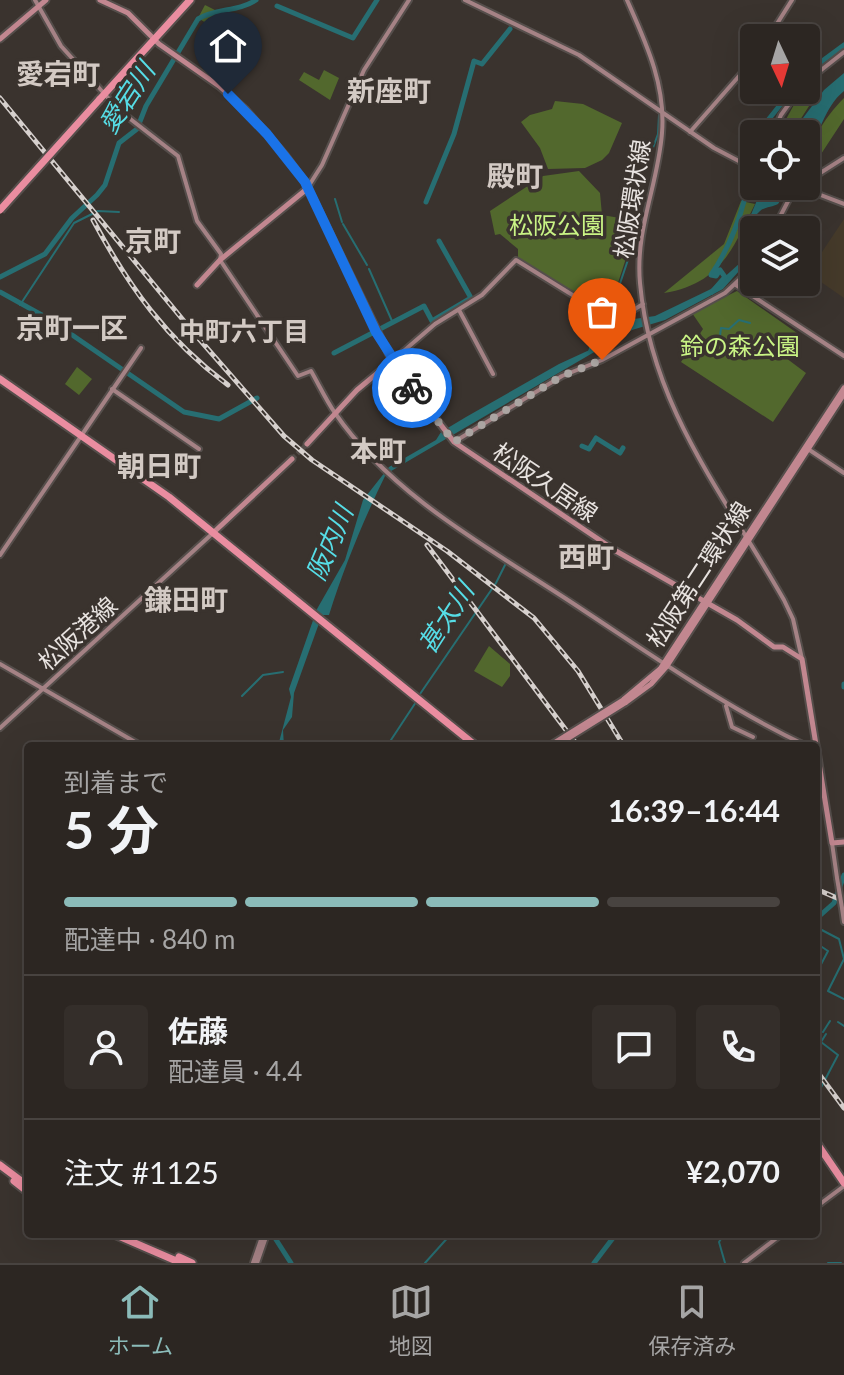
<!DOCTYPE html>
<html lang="ja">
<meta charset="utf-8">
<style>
:root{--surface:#2c2622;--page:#342e2a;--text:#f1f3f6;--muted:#a6a5a5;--line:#484340;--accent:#8bbbb9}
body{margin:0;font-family:Lato,"Noto Sans JP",sans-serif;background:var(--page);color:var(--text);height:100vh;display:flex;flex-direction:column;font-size:30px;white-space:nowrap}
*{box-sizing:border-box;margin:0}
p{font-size:26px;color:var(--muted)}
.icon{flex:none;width:44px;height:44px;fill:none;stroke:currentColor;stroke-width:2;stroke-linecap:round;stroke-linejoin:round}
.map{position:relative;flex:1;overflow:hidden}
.drawer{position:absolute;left:24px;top:742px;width:796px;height:496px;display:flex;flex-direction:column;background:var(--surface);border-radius:8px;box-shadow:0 8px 32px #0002,0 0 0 2px var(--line)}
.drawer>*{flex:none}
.needle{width:52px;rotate:176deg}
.fabs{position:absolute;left:740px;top:24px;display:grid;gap:16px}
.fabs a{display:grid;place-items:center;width:80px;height:80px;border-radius:8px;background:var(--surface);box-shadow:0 8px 32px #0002,0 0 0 2px var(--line);font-size:40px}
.pin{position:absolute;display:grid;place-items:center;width:68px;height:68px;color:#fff;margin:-82px -34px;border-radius:50% 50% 50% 0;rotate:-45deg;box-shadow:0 0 8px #0007}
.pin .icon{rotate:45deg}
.courier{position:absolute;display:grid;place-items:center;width:80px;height:80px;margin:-40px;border:6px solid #1a73e8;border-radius:50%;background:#fff;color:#222;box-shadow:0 2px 10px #0007}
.summary em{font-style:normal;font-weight:700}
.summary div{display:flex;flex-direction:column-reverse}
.summary{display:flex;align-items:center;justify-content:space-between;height:136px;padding:0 40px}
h1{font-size:52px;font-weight:700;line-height:60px}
.bar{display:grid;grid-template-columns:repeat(4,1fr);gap:12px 8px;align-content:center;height:96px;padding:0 40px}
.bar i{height:10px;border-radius:6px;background:var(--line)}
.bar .on{background:var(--accent)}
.bar p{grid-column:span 4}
.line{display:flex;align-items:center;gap:20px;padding:0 40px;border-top:2px solid var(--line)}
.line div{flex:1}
.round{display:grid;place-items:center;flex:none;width:84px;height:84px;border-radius:8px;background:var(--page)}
.menu{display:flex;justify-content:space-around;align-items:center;height:112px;border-top:2px solid var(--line);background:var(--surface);font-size:22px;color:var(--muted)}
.menu a{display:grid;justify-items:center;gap:4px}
.menu .on{color:var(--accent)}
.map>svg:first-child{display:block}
</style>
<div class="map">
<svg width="844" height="1263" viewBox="0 0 844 1263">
<rect width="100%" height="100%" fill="#3a332e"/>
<path fill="#453a2a" d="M844,219V298L808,273Z"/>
<path fill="#52682d" d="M205,5L229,17L219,31L198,18Z
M324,70L339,78L330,100L299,80L304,72L319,80Z
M808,82L820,89L791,134H778L802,90H806Z
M844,98V119L806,177C806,147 823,119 844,98Z
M555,101L583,104L622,123L609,153L602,160L585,168L548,169L540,148L521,122L530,115L552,109Z
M579,171L600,193L602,215L638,221L608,314L570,289L547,279L518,257V249L500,234L495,235L490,211L543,176Z
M741,201L755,204C733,249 720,284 664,293L724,244Z
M737,291L797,333L782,355L806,373L773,422L681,362L703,329L692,313Z
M77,367L92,379L79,395L65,384Z
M489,646L510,664V676L502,687L474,671Z"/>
<path fill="#276e72" d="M844,73V91C824,107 819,136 806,158V134H791L824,90Z
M763,186H790L778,204C773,207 764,207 760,211C746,223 746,245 748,261L723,289L665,320L632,330L386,474C364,519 344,567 329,615H322L294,693L292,717L283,730L284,746H278L291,697L289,689L317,609L345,560L363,500L389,467L436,440L441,432L466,417L559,364L609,341L634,319L655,316L711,289L740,263L739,243Z"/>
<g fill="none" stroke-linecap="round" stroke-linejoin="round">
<path stroke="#276e72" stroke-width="2" d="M335,199L342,222
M343,224L367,265
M369,269L392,321
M20,305L74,223L98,211L119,212
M589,352L594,333L611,310L633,245L642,178L658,134L659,115
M716,358L726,340L720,336L721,328L729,329L739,320L750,323
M420,694L496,583L506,563
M242,696L263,675L283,672
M387,746L416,702
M816,927L839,939L844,959L828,991L844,999
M816,943L828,951L817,972
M816,983L819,986L816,989
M816,1009L821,1018L816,1025
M838,1022L844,1026
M823,1032L830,1021
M816,1097L838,1055L821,1042L826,1034
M724,1234L719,1242L725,1263
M425,1263L451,1234
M828,1263H841"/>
<path stroke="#276e72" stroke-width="5" d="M277,6L353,38L377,0
M806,73L844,45
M757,134L792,90
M426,202L454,134L474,61L482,64L510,29
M0,277L45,254L72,218L97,195L105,185L119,143L137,129L146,106L198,19C216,8 238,12 256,0
M0,292L49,319L184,412L219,419L257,398
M712,292L725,277L720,270L716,276L711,275C738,235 751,186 754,138
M334,353L424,306L432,321L471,298L439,241
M582,446L589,449L596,438L620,453L623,448
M844,684V687
M816,919L834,903L844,875
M275,1238L291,1263
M594,1263L616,1234"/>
<path stroke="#544d49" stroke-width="5" stroke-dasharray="5 2.5" stroke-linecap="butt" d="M292,459L307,444"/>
<g stroke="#554e4b" stroke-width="8">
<path id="secondary" d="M35,0L61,46L120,111L178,156L197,221L221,254L220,260L298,376L311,371C319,385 326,400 335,413C394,499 498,553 583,610C656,658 727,708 807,746
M465,0L579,55L714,148L754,169
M627,0C646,43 666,85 662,133C658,185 635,230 640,283C651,407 725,496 784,600L793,619L802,659
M768,38L792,0
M806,82L844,52
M690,132L754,59
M773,134L781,115L799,90
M806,182L844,158
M797,186L844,204
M308,187L322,165L364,70L409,0
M773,230L796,186
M736,285L844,356
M459,310L493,374
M392,361L435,324L482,295L516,260L608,317H622L643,304
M112,389L199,449
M454,442L562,376L602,360L725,293L754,266
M808,449L844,473
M0,555L141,348
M0,664L142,746
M726,706L732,727L753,737
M0,728L213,533
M832,843L837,878
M842,908L844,922
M816,1207L844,1186
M253,1263L263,1234
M257,1263L267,1234
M744,1263L782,1234"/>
</g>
<g stroke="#554e4b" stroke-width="9">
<path id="primary" d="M100,0L128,13L159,44L219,86L245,109L285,155L305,182L392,361L454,442L616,551L737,620L774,647H783L802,659L832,843L844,842
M0,39L46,0
M197,285L220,260L308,188
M307,444L357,390L392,361
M213,533L292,459
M623,700L660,669L844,388
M625,703L651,684L667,666L844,394"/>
</g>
<g stroke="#554e4b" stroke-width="11">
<path id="highway" d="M99,100L190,0
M0,379L169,497L476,746
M816,1142L844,1183
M0,1165L28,1186
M14,1181L28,1192
M114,1234L181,1263
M179,1257L192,1263"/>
</g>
<use href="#secondary" stroke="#a58285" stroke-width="4"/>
<use href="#primary" stroke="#c28790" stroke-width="5"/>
<use href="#highway" stroke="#ea8da0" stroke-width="7"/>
<g stroke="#d6d0cd" stroke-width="5">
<path id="rail" d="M0,98L193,332L284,436L312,460L447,551L534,618L578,671L624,746
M93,220C129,287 166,339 228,385
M427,545L578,746
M816,889L844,901
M816,1070L844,1108"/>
</g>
<use href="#rail" stroke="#3a332e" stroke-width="2" stroke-dasharray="6" stroke-linecap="butt"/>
<g stroke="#554e4b" stroke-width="8" stroke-linecap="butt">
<path id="secondary-bridge" d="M837,878L842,908"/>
</g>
<g stroke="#554e4b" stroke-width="9" stroke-linecap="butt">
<path id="primary-bridge" d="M549,746L623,700
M556,746L625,703"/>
</g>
<g stroke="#554e4b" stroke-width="11" stroke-linecap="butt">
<path id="highway-bridge" d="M0,210L99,100"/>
</g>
<use href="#secondary-bridge" stroke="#a58285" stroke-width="4"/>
<use href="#primary-bridge" stroke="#c28790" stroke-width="5"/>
<use href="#highway-bridge" stroke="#ea8da0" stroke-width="7"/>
</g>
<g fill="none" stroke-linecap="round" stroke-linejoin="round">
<path stroke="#aba5a2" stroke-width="8" stroke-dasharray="0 14.4" d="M412,388L454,442L562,376L602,360"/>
<path stroke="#1a73e8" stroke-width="10" d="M228,94L267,134L305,182L376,332L412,388"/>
</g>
<g text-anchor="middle" stroke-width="7" stroke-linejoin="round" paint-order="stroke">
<g font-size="24" fill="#e8e3e0" stroke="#3a332e">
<text transform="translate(633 199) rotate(-81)" y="8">松阪環状線</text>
<text transform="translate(545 483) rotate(34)" y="8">松阪久居線</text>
<text transform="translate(699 575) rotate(-57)" y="8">松阪第二環状線</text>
<text transform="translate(78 634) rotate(-42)" y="8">松阪港線</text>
</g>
<g font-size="24" fill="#c9f485" stroke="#3a332e">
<text x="557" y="234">松阪公園</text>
<text x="740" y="355">鈴の森公園</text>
</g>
<g font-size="26" font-style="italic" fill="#56dde6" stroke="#3a332e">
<text transform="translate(127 98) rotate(-57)" y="9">愛宕川</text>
<text transform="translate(330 543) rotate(-67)" y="9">阪内川</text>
<text transform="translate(446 618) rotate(-57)" y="9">甚太川</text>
</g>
<g font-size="26" font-weight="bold" fill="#d3cac4" stroke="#3a332e">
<text x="244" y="341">中町六丁目</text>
</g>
<g font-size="28" font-weight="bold" fill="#d3cac4" stroke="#3a332e">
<text x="58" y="84">愛宕町</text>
<text x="389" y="101">新座町</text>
<text x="515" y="186">殿町</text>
<text x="153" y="251">京町</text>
<text x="72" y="338">京町一区</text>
<text x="378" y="461">本町</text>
<text x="159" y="476">朝日町</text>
<text x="586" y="567">西町</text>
<text x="186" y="610">鎌田町</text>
</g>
</g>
</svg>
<div class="fabs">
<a><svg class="needle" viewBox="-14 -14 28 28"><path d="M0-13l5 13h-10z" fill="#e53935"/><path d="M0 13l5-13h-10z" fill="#a6a5a5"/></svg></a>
<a><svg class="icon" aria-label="locate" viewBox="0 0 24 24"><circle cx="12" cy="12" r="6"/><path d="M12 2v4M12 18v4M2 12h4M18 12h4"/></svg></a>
<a><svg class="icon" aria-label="layers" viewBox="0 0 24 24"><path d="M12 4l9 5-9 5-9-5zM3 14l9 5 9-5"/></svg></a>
</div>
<div class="pin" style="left:602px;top:360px;background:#ea580c"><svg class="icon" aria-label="bag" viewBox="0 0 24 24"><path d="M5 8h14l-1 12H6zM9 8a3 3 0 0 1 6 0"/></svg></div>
<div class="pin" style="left:228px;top:94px;background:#1f2937"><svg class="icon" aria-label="home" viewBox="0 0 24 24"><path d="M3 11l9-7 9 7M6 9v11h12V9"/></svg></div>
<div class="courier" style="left:412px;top:388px"><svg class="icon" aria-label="bike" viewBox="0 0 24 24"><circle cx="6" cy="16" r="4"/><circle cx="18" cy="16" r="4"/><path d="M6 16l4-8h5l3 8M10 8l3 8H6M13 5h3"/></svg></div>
<section class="drawer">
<div class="summary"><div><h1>5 分</h1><p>到着まで</p></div><em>16:39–16:44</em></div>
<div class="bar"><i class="on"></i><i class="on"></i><i class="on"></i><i></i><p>配達中 · 840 m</p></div>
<div class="line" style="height:144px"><a class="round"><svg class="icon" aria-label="person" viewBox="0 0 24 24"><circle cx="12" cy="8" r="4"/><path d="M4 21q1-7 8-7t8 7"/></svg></a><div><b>佐藤</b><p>配達員 · 4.4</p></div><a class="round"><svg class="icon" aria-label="chat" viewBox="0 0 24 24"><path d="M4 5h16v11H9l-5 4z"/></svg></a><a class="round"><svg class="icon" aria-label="phone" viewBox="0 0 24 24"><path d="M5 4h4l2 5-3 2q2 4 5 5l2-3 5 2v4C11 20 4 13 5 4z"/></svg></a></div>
<div class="line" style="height:104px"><div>注文 #1125</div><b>¥2,070</b></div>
</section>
</div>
<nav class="menu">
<a class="on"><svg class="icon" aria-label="home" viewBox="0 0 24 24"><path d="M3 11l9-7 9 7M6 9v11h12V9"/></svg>ホーム</a>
<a><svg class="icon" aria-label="map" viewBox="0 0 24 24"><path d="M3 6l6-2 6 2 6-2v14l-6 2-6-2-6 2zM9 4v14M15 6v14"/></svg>地図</a>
<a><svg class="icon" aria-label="saved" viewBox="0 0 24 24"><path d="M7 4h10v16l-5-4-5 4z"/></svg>保存済み</a>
</nav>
